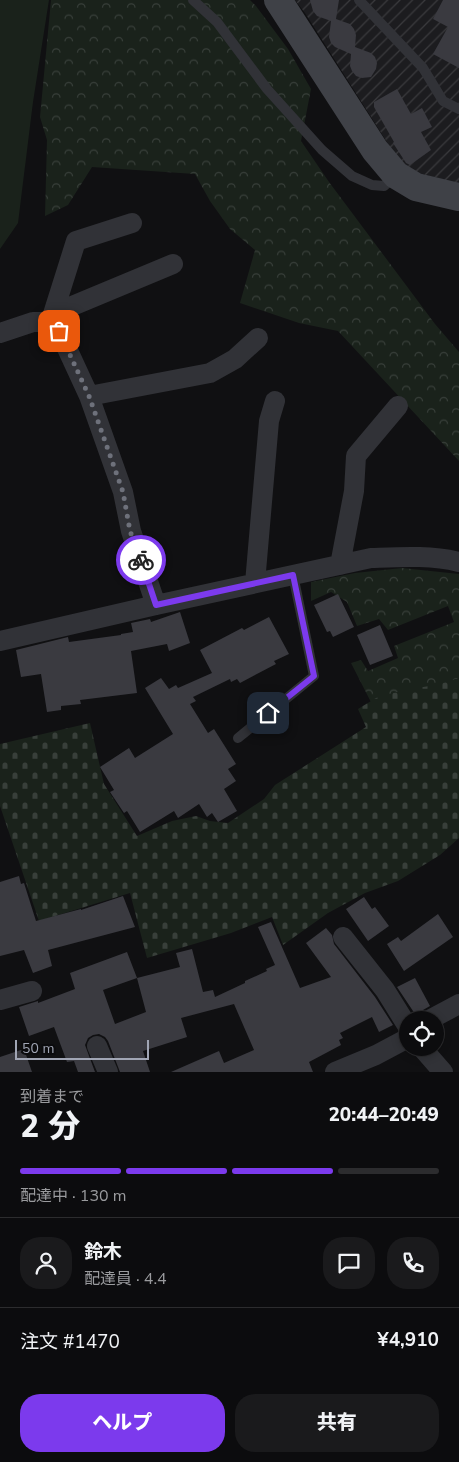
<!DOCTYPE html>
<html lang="ja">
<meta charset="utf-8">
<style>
:root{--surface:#0c0c0e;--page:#1a1a1c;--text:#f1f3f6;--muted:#9a9b9e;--line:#2c2c2e;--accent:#7c3aed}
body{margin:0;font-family:"Nunito Sans","Noto Sans JP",sans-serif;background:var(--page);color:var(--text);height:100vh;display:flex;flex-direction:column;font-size:19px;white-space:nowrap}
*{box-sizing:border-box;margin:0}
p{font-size:16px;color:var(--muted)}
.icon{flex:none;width:28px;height:28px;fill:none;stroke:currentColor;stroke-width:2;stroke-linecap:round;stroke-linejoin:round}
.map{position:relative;height:1072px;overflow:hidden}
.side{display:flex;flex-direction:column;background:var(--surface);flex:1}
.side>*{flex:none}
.controls{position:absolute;left:399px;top:1011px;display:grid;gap:10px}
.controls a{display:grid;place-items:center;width:45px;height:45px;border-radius:50%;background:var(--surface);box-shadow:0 2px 8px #0003,0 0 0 1px var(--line);font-size:25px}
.scale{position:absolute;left:15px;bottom:12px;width:134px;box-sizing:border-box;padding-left:5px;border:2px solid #a0a5b4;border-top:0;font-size:14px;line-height:18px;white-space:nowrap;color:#a0a5b4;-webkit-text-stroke:4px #0b0b0d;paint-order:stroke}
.pin{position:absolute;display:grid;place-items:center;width:42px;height:42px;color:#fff;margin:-21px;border-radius:10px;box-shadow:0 2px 8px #0006}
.courier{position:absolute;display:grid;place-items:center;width:50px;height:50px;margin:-25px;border:4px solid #7c3aed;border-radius:50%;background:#fff;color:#222;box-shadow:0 1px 6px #0007}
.overview em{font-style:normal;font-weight:800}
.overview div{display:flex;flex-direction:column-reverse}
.overview{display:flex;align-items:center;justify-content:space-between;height:85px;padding:0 20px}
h1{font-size:32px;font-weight:800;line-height:38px}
.bar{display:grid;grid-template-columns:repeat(4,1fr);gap:8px 5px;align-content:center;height:60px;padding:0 20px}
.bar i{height:6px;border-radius:4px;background:var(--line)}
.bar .selected{background:var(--accent)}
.bar p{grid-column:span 4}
.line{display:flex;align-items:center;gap:12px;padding:0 20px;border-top:1px solid var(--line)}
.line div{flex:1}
.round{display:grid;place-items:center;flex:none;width:52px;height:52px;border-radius:20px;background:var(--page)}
.primary-button{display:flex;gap:10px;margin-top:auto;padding:10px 20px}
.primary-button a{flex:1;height:58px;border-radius:20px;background:var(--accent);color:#fff;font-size:20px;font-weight:800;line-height:58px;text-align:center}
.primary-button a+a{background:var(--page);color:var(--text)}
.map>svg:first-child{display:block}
</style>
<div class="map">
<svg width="459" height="1072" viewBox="0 0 459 1072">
<defs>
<pattern id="industrial-furrows" width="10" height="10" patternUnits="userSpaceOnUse" patternTransform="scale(1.25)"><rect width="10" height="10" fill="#1c1c1f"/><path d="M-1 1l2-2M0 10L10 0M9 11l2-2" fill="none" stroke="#3a3a3d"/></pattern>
<pattern id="forest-crowns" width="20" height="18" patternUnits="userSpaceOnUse" patternTransform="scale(1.25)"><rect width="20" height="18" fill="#1a221b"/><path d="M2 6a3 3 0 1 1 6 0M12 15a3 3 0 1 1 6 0" fill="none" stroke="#383f3a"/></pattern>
<pattern id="cemetery-stones" width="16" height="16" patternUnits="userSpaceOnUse" patternTransform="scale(1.25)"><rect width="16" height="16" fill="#1a221b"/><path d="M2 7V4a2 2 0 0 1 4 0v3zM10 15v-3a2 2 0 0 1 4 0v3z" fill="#383f3a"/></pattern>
</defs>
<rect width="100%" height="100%" fill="#101012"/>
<path fill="url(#industrial-furrows)" d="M295,0H459V184L419,173L404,165L392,150L305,13Z"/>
<path fill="url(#forest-crowns)" d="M51,0H250L256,6L288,49L311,89L301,141L329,182L435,324L459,352V461L338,331L299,323L240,303L255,250L230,229L210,201L195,174L92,167L68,205L45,216L47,140L40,117Z
M402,568L459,574V678L375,710L351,663L361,660L368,671L398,658L394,646L454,622L448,606L388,630L379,619L357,626L347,602L331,592L311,601V582L355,573Z"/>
<path fill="url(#cemetery-stones)" d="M459,678V838L440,855L398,881L365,893L328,913L283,945L272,917L231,933L147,958L130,893L39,921L0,806V744L90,723L104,784L137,836L172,821L196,816L210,821L228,823L264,799L275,785L366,727L358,709L376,698L404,690L436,685Z"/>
<path fill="#1a221b" d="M0,0H49L33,102L18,223L0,249Z"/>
<path fill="#3a3a40" d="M310,0H339L336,19L350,24L354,29L356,35L355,47L371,53L375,57L377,63L376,69L371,77L362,78L356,76L352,71L350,66L351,54L335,47L331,43L329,37L331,21L317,16L313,11Z
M443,0H459V68L433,54L448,27L433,19Z
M397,89L411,114L422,108L432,127L421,132L431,150L410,165L406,163L393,143L394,142L374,107V102Z
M338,594L354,627L333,637L330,631L327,632L314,605Z
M180,612L190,643L169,651L167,644L131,651L137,693L80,700L81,704L61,706V710L47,712L41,674L21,677L16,650L68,637L69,642L121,635V634L133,632L131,623L150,619L151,622Z
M269,617L289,654L274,661L276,664L240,683L237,679L231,682L230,679L193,697L196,701L190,704L208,733L214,729L236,764L228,769L236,781L224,789L237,811L218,822L212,813L207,817L199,804L178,818L174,811L140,832L127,811L124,813L110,792L114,790L100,767L129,748L135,758L173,734L145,688L161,678L169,689L176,685L178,688L212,673L200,650L242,628L244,630Z
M380,625L393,656L370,665L357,635Z
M19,876L21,884L24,883L36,921L81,909V910L123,896L135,927L48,950L52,966L33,973L24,950L0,956V882Z
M364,897L372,909L375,907L389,926L368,941L346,909Z
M438,914L453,937L404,971L387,944L398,937L401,941Z
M271,922L300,988L331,977L306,943L326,928L332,935L334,944L375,997L393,1025L379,1032L372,1017L340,1033L343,1038L339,1040L341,1045L309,1062L313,1072H171L219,1051L224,1063L254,1050L234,1004L181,1018L187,1037L143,1051L150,1072H120L108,1041L105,1037L99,1034L93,1035L88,1038L85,1045L95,1072H78L74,1061L67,1062L54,1027L29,1036L19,1007L38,1001V1003L75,989L70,973L127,952L137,978L103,990L115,1024L146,1012L137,978L180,967L176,953L192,949L203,992L213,990L215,997L245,983V981L267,971L266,969L275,965L258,927Z
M415,978L430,1006L423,1010L417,1017L397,987Z
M24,1049L32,1072H0V1057Z"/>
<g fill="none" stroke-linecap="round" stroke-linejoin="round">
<path stroke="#313237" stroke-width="10" d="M193,0L217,22L267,89L322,150L352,176L372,185L384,186L395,176
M359,0L423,68L443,101L459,109
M238,738L314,676L293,575"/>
<path stroke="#313237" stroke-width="20" d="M53,314L76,241L132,223
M48,322L53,314L173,264
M0,333L33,322H48L59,331L89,396L123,492L131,531L156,605
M89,396L210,373L235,359L258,338
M340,565L354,491L356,456L398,406
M255,583L269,421L275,401
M0,641L156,605L371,558C400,557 431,555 459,562
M343,937L385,990L408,1027
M0,1000L32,991
M429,1020L459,1004
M97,1046L108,1072
M422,1048L443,1072
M335,1072L376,1055L408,1038"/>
<path stroke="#3f4147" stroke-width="28" d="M278,0L375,150L396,175L416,187L459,197"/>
</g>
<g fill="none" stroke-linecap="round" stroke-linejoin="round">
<path stroke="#6e717b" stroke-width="5" stroke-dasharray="0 9" d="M59,331L89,396L123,492L130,531L141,560"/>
<path stroke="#7c3aed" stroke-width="6" d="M141,560L156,605L293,575L314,676L268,713"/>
</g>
</svg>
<div class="controls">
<a><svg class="icon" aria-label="locate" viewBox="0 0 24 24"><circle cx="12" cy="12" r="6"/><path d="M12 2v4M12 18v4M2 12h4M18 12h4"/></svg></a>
</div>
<div class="scale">50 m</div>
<div class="pin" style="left:59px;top:331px;background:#ea580c"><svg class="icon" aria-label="bag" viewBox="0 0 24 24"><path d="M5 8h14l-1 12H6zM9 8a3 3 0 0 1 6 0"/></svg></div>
<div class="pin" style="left:268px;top:713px;background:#1f2937"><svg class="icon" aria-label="home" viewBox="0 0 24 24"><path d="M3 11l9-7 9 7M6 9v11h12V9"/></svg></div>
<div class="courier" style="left:141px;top:560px"><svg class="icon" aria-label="bike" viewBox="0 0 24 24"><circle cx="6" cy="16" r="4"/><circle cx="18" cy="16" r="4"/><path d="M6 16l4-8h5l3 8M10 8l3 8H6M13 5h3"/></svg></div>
</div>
<section class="side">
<div class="overview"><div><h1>2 分</h1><p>到着まで</p></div><em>20:44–20:49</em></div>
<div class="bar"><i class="selected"></i><i class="selected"></i><i class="selected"></i><i></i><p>配達中 · 130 m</p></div>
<div class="line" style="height:90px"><a class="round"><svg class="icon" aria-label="person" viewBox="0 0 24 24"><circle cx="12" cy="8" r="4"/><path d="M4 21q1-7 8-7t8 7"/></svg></a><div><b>鈴木</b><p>配達員 · 4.4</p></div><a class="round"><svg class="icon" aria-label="chat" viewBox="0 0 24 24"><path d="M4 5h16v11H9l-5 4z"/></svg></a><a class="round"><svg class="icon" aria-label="phone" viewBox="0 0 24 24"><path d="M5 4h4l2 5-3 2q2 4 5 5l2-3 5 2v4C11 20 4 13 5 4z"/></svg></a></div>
<div class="line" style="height:65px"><div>注文 #1470</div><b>¥4,910</b></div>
<div class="primary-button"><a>ヘルプ</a><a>共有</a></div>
</section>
